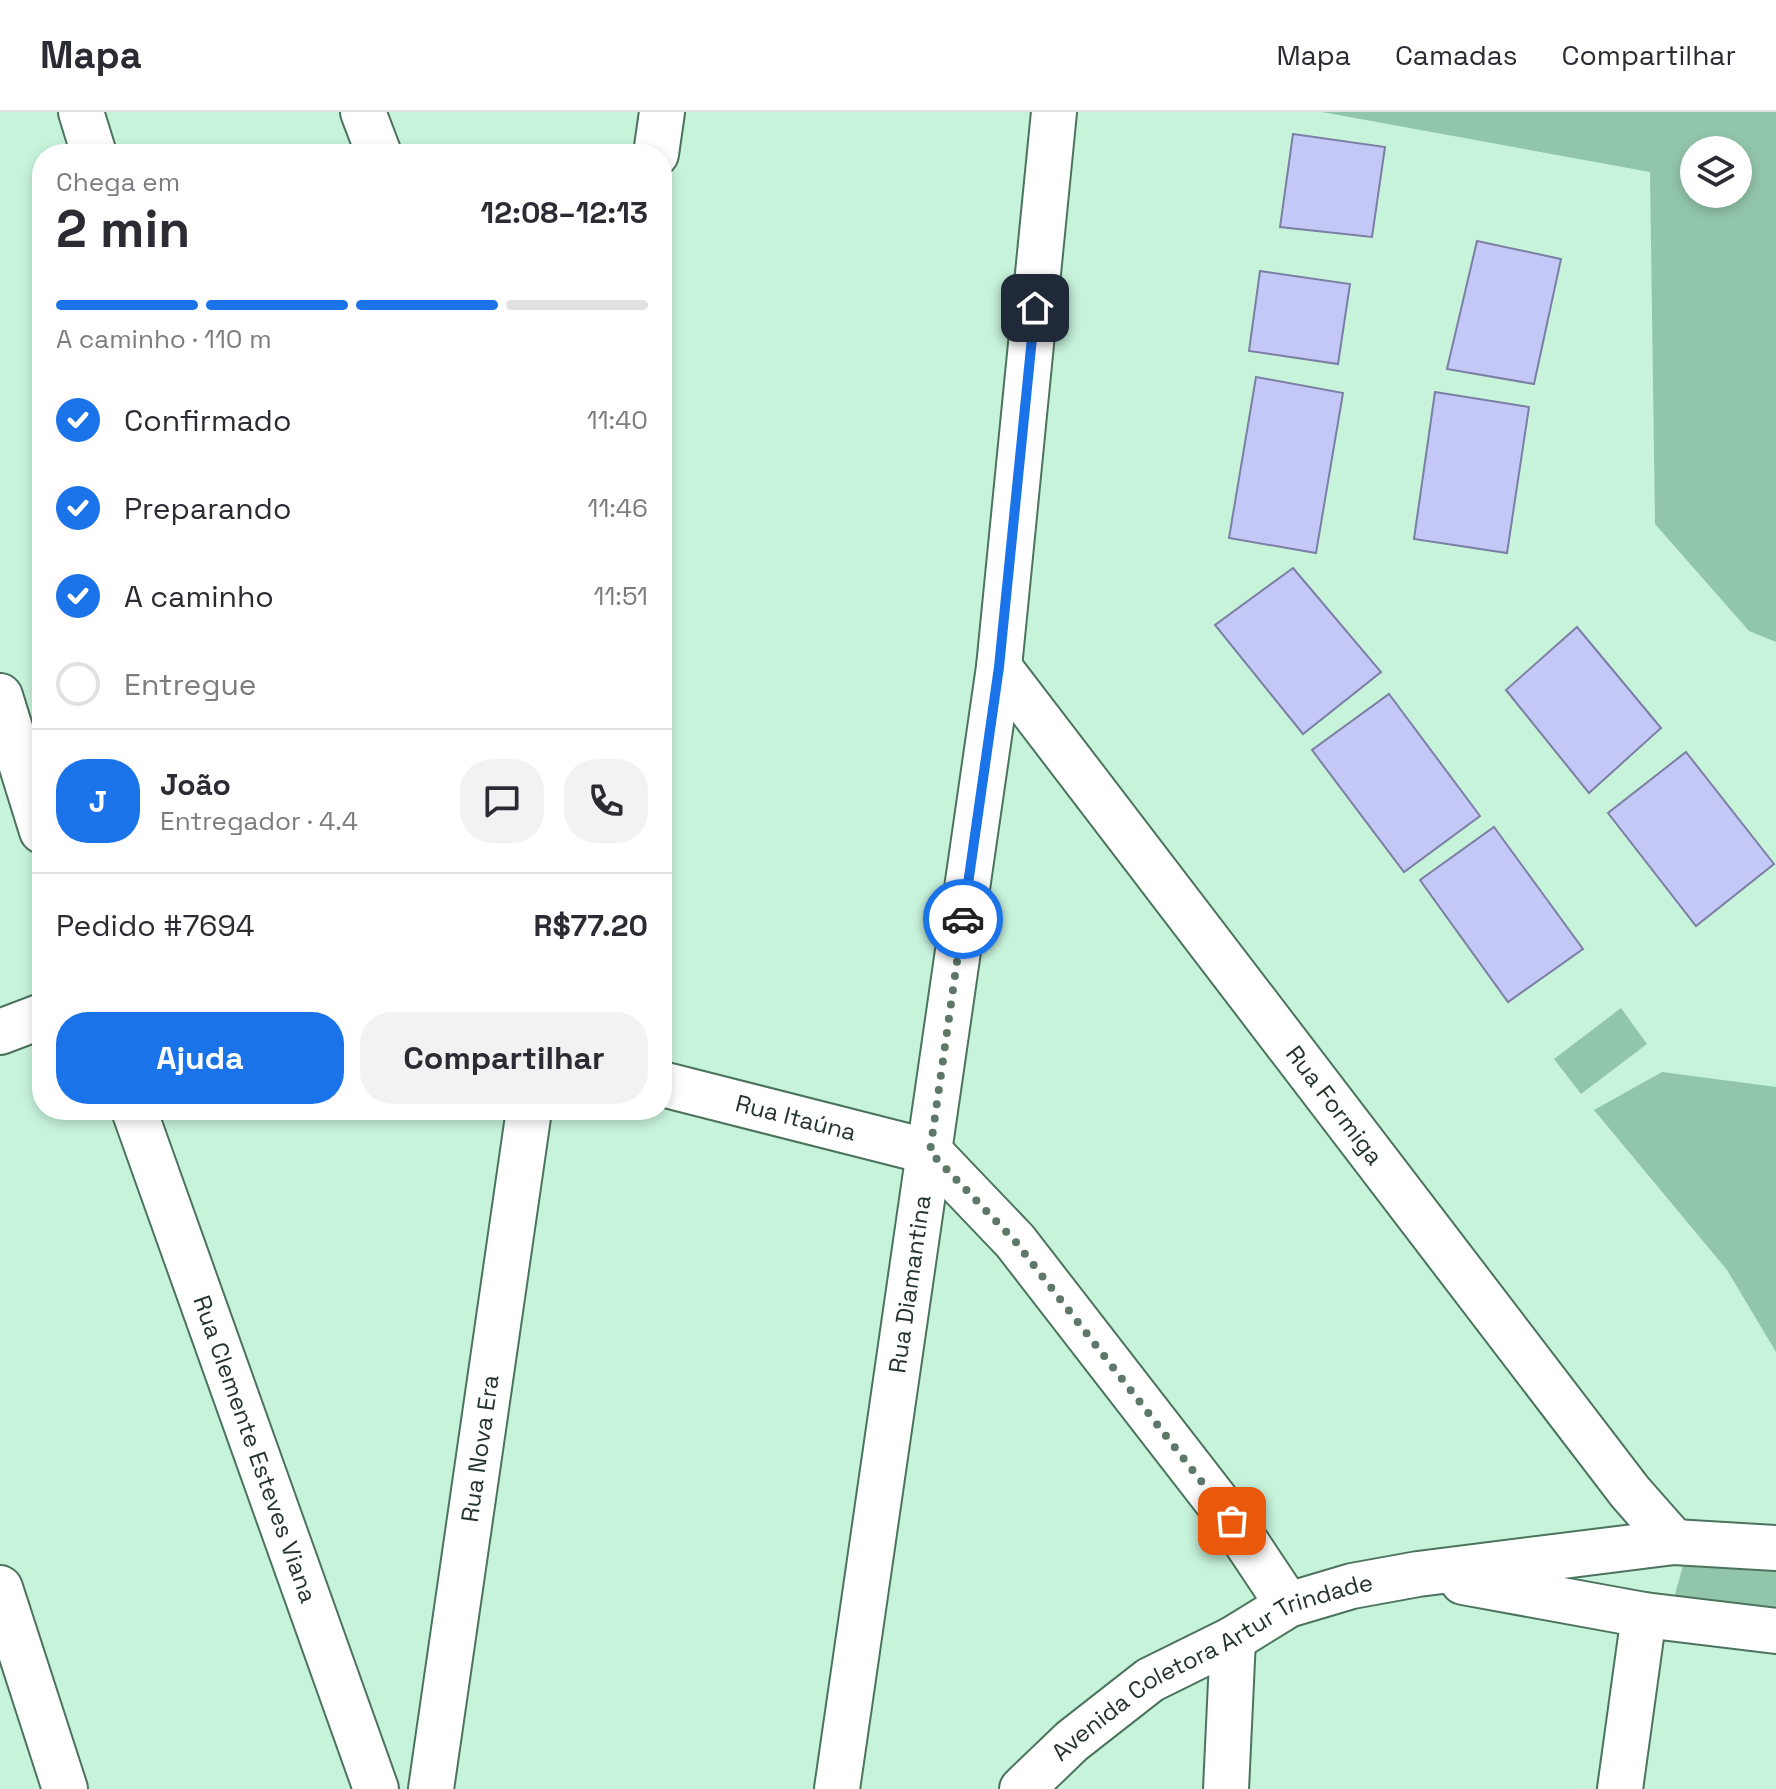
<!DOCTYPE html>
<html lang="pt">
<meta charset="utf-8">
<style>
:root{--surface:#fff;--page:#f2f2f3;--text:#2b2b33;--muted:#7c7c81;--line:#e1e1e2;--accent:#1a73e8}
body{margin:0;font-family:"Space Grotesk",sans-serif;background:var(--page);color:var(--text);height:100vh;display:flex;flex-direction:column;font-size:30px;white-space:nowrap}
*{box-sizing:border-box;margin:0}
p{font-size:26px;color:var(--muted)}
.icon{flex:none;width:44px;height:44px;fill:none;stroke:currentColor;stroke-width:2;stroke-linecap:round;stroke-linejoin:round}
.map{position:relative;flex:1;overflow:hidden}
.details{position:absolute;left:32px;top:32px;width:640px;height:976px;display:flex;flex-direction:column;background:var(--surface);border-radius:32px;box-shadow:0 4px 12px #0003}
.details>*{flex:none}
.buttons{position:absolute;left:1680px;top:24px;display:grid;gap:16px}
.buttons a{display:grid;place-items:center;width:72px;height:72px;border-radius:50%;background:var(--surface);box-shadow:0 4px 12px #0003;font-size:40px}
.pin{position:absolute;display:grid;place-items:center;width:68px;height:68px;color:#fff;margin:-34px;border-radius:16px;box-shadow:0 4px 12px #0006}
.courier{position:absolute;display:grid;place-items:center;width:80px;height:80px;margin:-40px;border:6px solid #1a73e8;border-radius:50%;background:#fff;color:#222;box-shadow:0 2px 10px #0007}
.overview em{font-style:normal;font-weight:800}
.overview div{display:flex;flex-direction:column-reverse}
.overview{display:flex;align-items:center;justify-content:space-between;height:136px;padding:0 24px}
h1{font-size:52px;font-weight:800;line-height:60px}
.bar{display:grid;grid-template-columns:repeat(4,1fr);gap:12px 8px;align-content:center;height:96px;padding:0 24px}
.bar i{height:10px;border-radius:6px;background:var(--line)}
.bar .current{background:var(--accent)}
.bar p{grid-column:span 4}
.line{display:flex;align-items:center;gap:20px;padding:0 24px;border-top:2px solid var(--line)}
.line div{flex:1}
.round{display:grid;place-items:center;flex:none;width:84px;height:84px;border-radius:32px;background:var(--page)}
ol{padding:0 24px;list-style:none}
li{display:flex;align-items:center;gap:24px;height:88px}
li p{margin-inline-start:auto}
li .icon{padding:8px;border-radius:50%;background:var(--accent);color:#fff;stroke-width:4}
li:last-child{color:var(--muted)}
li i{width:44px;height:44px;border:4px solid var(--line);border-radius:50%}
.cta{display:flex;gap:16px;margin-top:auto;padding:16px 24px}
.cta a{flex:1;height:92px;border-radius:32px;background:var(--accent);color:#fff;font-size:32px;font-weight:800;line-height:92px;text-align:center}
.cta a+a{background:var(--page);color:var(--text)}
header{display:flex;align-items:center;gap:48px;box-sizing:border-box;height:112px;padding:0 40px;background:var(--surface);border-bottom:2px solid var(--line)}
header strong{font-size:38px}
nav{display:flex;gap:44px;margin-inline-start:auto;font-size:28px}
.map>svg:first-child{display:block}
</style>
<header>
<strong>Mapa</strong>
<nav><a>Mapa</a><a>Camadas</a><a>Compartilhar</a></nav>
</header>
<div class="map">
<svg width="1776" height="1677" viewBox="0 0 1776 1677">
<rect width="100%" height="100%" fill="#c7f3db"/>
<path fill="#92c6aa" fill-rule="evenodd" d="M1322,0H1776V530L1749,519L1655,412L1650,60ZM1738,38V82H1694V38Z
M1621,896L1647,932L1581,982L1554,947Z
M1662,960L1776,975V1240L1727,1158L1594,998Z
M1685,1446L1776,1451V1500L1674,1486Z"/>
<path fill="#c4c8f7" stroke="#7c7fa4" stroke-width="2" d="M1293,22L1385,35L1372,125L1280,115Z
M1477,129L1561,147L1534,272L1447,257Z
M1260,159L1350,172L1338,252L1249,239Z
M1256,265L1343,281L1316,441L1229,426Z
M1435,280L1529,295L1507,441L1414,427Z
M1293,456L1381,560L1303,622L1215,513Z
M1577,515L1661,616L1589,681L1506,578Z
M1389,582L1480,704L1404,760L1312,638Z
M1686,640L1774,752L1696,814L1608,701Z
M1494,715L1583,837L1508,890L1420,768Z"/>
<g fill="none" stroke-linecap="round" stroke-linejoin="round">
<g stroke="#4b735e" stroke-width="48">
<g id="minor">
<path d="M81,0L94,42"/>
<path d="M363,0L379,42"/>
<path d="M656,42L662,0"/>
<path id="s1" d="M999,555L1630,1380L1674,1430"/>
<path d="M0,584L42,719"/>
<path d="M0,920L42,904"/>
<path id="s2" d="M662,972L930,1040L1015,1129L1232,1409L1288,1493"/>
<path id="s3" d="M134,998L376,1677"/>
<path d="M0,1476L65,1677"/>
<path id="s4" d="M431,1677L529,998"/>
<path id="s5" d="M837,1677L999,555L1054,0"/>
<path d="M1226,1677L1233,1527"/>
<path d="M1620,1677L1644,1503"/>
</g>
</g>
<g stroke="#4b735e" stroke-width="48">
<g id="major">
<path d="M1463,1470L1644,1503L1776,1519"/>
<path id="s6" d="M1022,1677L1072,1629L1150,1568L1233,1527L1288,1493L1352,1474L1418,1462L1674,1430L1776,1436"/>
</g>
</g>
<use href="#minor" stroke="#fff" stroke-width="44"/>
<use href="#major" stroke="#fff" stroke-width="44"/>
</g>
<g fill="none" stroke-linecap="round" stroke-linejoin="round">
<path stroke="#5d7869" stroke-width="8" stroke-dasharray="0 14.4" d="M963,807L930,1040L1015,1129L1232,1409"/>
<path stroke="#1a73e8" stroke-width="10" d="M963,807L999,555L1035,196"/>
</g>
<g text-anchor="middle" stroke-width="8" stroke-linejoin="round" paint-order="stroke">
<g font-size="24" fill="#24352c" stroke="#c7f3db">
<text dy="8" stroke="none"><textPath href="#s1" startOffset="552">Rua Formiga</textPath></text>
<text dy="8" stroke="none"><textPath href="#s2" startOffset="138">Rua Itaúna</textPath></text>
<text dy="8" stroke="none"><textPath href="#s5" startOffset="510">Rua Diamantina</textPath></text>
<text dy="8" stroke="none"><textPath href="#s3" startOffset="360">Rua Clemente Esteves Viana</textPath></text>
<text dy="8" stroke="none"><textPath href="#s4" startOffset="344">Rua Nova Era</textPath></text>
<text dy="8" stroke="none"><textPath href="#s6" startOffset="230">Avenida Coletora Artur Trindade</textPath></text>
</g>
</g>
</svg>
<div class="buttons">
<a><svg class="icon" aria-label="layers" viewBox="0 0 24 24"><path d="M12 4l9 5-9 5-9-5zM3 14l9 5 9-5"/></svg></a>
</div>
<div class="pin" style="left:1232px;top:1409px;background:#ea580c"><svg class="icon" aria-label="bag" viewBox="0 0 24 24"><path d="M5 8h14l-1 12H6zM9 8a3 3 0 0 1 6 0"/></svg></div>
<div class="pin" style="left:1035px;top:196px;background:#1f2937"><svg class="icon" aria-label="home" viewBox="0 0 24 24"><path d="M3 11l9-7 9 7M6 9v11h12V9"/></svg></div>
<div class="courier" style="left:963px;top:807px"><svg class="icon" aria-label="car" viewBox="0 0 24 24"><path d="M5 17H2v-5l4-1 3-4h7l3 4 3 1v5h-3M9 17h6M6 11h13"/><circle cx="7" cy="17" r="2"/><circle cx="17" cy="17" r="2"/></svg></div>
<section class="details">
<div class="overview"><div><h1>2 min</h1><p>Chega em</p></div><em>12:08–12:13</em></div>
<div class="bar"><i class="current"></i><i class="current"></i><i class="current"></i><i></i><p>A caminho · 110 m</p></div>
<ol>
<li><svg class="icon" aria-label="check" viewBox="0 0 24 24"><path d="M5 12l5 5 9-10"/></svg>Confirmado<p>11:40</p></li>
<li><svg class="icon" aria-label="check" viewBox="0 0 24 24"><path d="M5 12l5 5 9-10"/></svg>Preparando<p>11:46</p></li>
<li><svg class="icon" aria-label="check" viewBox="0 0 24 24"><path d="M5 12l5 5 9-10"/></svg>A caminho<p>11:51</p></li>
<li><i></i>Entregue</li>
</ol>
<div class="line" style="height:144px"><b class="round" style="background:var(--accent);color:#fff">J</b><div><b>João</b><p>Entregador · 4.4</p></div><a class="round"><svg class="icon" aria-label="chat" viewBox="0 0 24 24"><path d="M4 5h16v11H9l-5 4z"/></svg></a><a class="round"><svg class="icon" aria-label="phone" viewBox="0 0 24 24"><path d="M5 4h4l2 5-3 2q2 4 5 5l2-3 5 2v4C11 20 4 13 5 4z"/></svg></a></div>
<div class="line" style="height:104px"><div>Pedido #7694</div><b>R$77.20</b></div>
<div class="cta"><a>Ajuda</a><a>Compartilhar</a></div>
</section>
</div>
